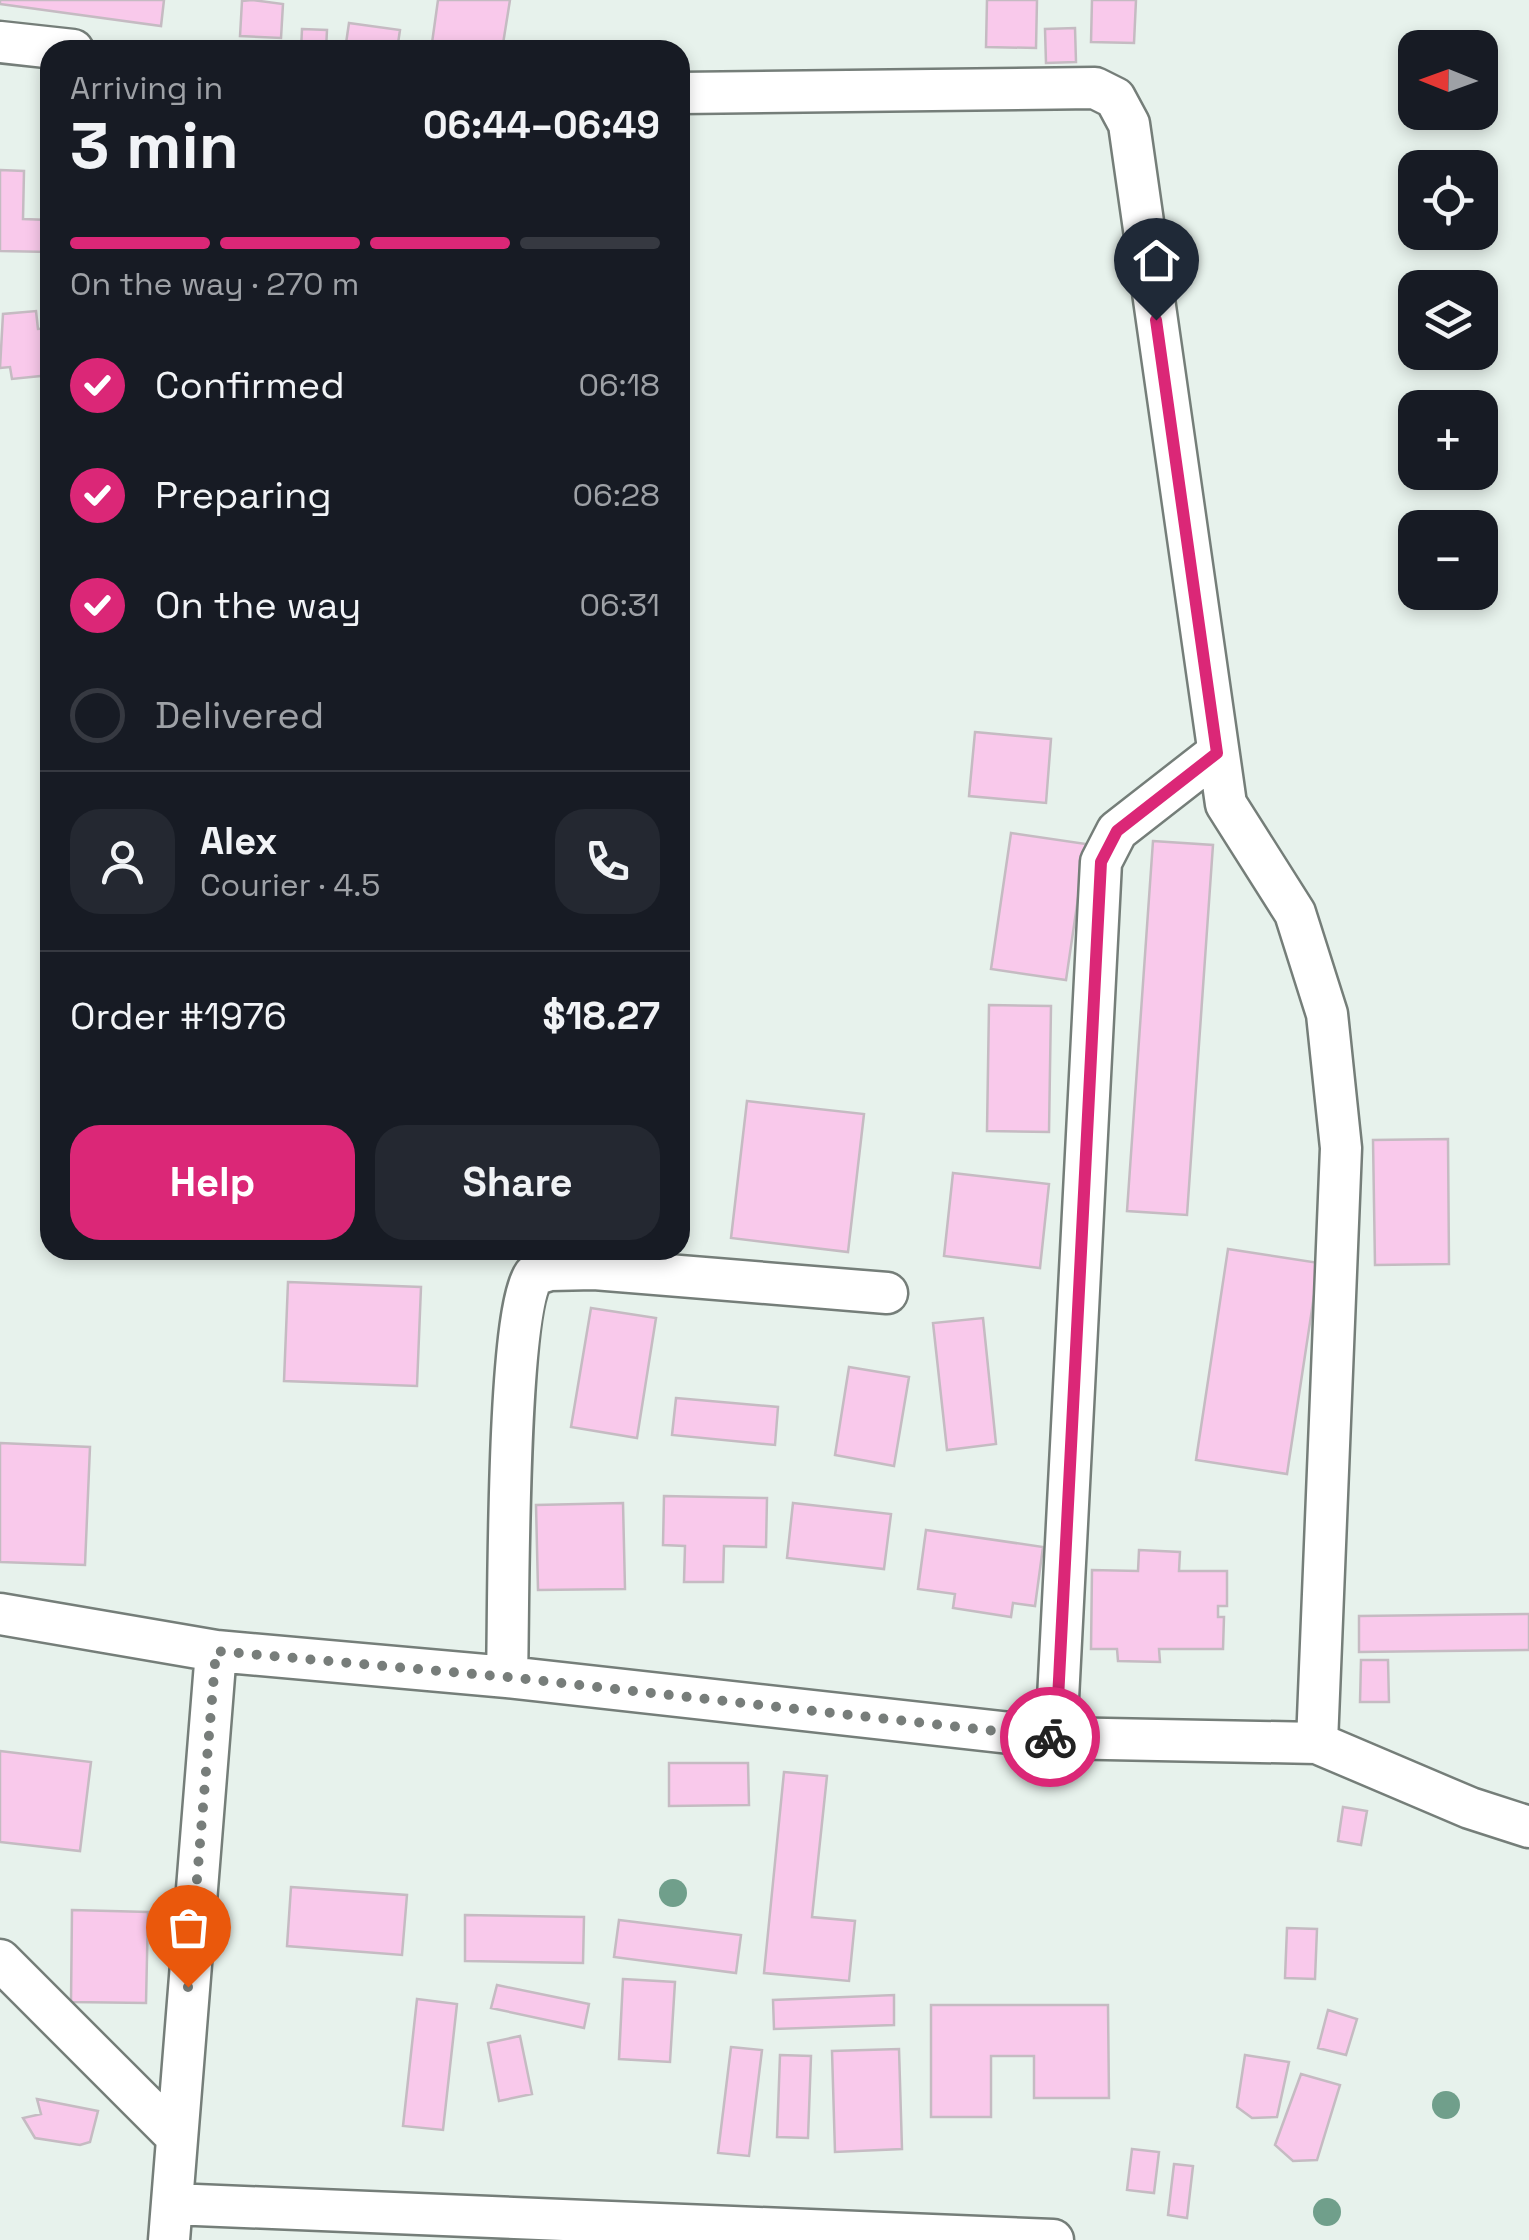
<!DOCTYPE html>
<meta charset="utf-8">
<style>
:root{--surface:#171b24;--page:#242831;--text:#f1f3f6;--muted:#9ea1a6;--line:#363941;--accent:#db2777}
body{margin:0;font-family:"Space Grotesk",sans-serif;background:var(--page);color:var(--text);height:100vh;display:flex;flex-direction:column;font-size:38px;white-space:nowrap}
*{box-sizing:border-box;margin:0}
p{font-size:32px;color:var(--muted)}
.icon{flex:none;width:55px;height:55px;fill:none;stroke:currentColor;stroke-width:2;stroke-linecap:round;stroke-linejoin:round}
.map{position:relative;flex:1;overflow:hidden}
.drawer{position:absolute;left:40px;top:40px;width:650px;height:1220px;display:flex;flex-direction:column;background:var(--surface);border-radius:30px;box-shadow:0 5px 15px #0003}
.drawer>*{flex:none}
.needle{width:65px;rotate:271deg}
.controls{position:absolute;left:1398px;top:30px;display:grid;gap:20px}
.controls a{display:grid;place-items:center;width:100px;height:100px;border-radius:20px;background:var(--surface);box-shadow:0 5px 15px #0003;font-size:50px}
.pin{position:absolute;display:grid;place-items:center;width:85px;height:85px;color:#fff;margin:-102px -42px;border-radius:50% 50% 50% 0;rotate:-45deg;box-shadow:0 0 10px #0007}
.pin .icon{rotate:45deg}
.courier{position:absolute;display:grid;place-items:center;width:100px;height:100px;margin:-50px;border:8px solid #db2777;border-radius:50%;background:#fff;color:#222;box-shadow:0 2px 12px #0007}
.head em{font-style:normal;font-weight:700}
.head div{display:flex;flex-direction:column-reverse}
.head{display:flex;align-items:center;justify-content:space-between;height:170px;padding:0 30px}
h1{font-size:65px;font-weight:700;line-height:75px}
.bar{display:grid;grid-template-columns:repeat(4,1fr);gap:15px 10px;align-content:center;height:120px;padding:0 30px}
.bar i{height:12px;border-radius:8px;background:var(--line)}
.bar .active{background:var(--accent)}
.bar p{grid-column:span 4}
.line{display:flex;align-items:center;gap:25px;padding:0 30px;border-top:2px solid var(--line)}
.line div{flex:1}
.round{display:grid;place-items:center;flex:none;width:105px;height:105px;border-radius:30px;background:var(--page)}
ol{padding:0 30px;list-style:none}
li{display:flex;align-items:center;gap:30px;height:110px}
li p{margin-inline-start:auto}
li .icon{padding:10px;border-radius:50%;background:var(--accent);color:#fff;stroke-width:4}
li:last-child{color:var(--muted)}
li i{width:55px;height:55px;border:5px solid var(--line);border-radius:50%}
.button{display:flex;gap:20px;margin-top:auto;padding:20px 30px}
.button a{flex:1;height:115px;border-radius:30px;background:var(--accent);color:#fff;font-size:40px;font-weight:700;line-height:115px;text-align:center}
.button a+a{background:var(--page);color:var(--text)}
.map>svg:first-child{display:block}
</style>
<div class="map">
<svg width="1529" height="2240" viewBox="0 0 1529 2240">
<rect width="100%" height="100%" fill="#e7f2ec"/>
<path fill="#f9c9eb" stroke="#c5bbc2" stroke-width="2.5" d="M0,0H164L161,26L0,4Z
M252,0L283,4L281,38L240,36L242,1Z
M438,0H510L502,50H431Z
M987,0H1037L1036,48L986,47Z
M1092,0H1136L1134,43L1091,42Z
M349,23L400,30L397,50H345Z
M1075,28L1076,62L1046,63L1045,29Z
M302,29L327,30L326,50H301Z
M0,170L24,171L23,219L50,220V252L0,251Z
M36,311L38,329L50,328V375L12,379L10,367L0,368L3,314Z
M975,732L1051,739L1046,803L969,796Z
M1011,833L1086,844L1066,980L991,969Z
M1153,841L1213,845L1187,1215L1127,1211Z
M989,1005L1051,1006L1049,1132L987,1131Z
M747,1101L864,1114L848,1252L731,1238Z
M1448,1139L1449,1264L1375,1265L1373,1140Z
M953,1173L1049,1184L1040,1268L944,1256Z
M1228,1249L1319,1263L1287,1474L1196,1460Z
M288,1282L421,1287L417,1386L284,1381Z
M591,1308L656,1318L637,1438L571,1427Z
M983,1318L996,1444L947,1450L933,1323Z
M849,1367L909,1377L894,1466L835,1455Z
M676,1398L778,1407L775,1445L672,1435Z
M0,1443L90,1447L85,1565L0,1562Z
M664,1496L767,1498L766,1547L724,1546L723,1582H684L685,1546L663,1545Z
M623,1503L625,1589L538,1590L536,1505Z
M793,1503L891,1514L884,1569L787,1558Z
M926,1530L1043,1547L1035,1606L1013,1603L1011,1617L953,1608L955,1594L918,1589Z
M1139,1550L1180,1552L1179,1571H1227V1606H1218V1617H1224L1223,1649H1159L1160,1662L1118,1661L1117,1649H1091L1092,1570L1138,1571Z
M1529,1614V1650L1359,1652V1616Z
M1361,1660H1388L1389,1702H1360Z
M0,1751L91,1762L80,1851L0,1842Z
M669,1763H748L749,1805L669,1806Z
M784,1772L827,1776L812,1917L855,1921L849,1981L764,1973Z
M1343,1807L1367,1811L1361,1845L1338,1841Z
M291,1887L407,1895L402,1955L287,1946Z
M72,1910L148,1912L146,2003L71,2002Z
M465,1915L584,1917L583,1963L465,1961Z
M619,1920L741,1935L736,1973L614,1957Z
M1287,1928L1317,1929L1315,1979L1285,1978Z
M623,1979L675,1982L670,2062L619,2059Z
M497,1985L589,2004L584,2028L491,2008Z
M894,1995V2025L774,2029L773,2000Z
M417,1999L457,2004L443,2130L403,2126Z
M931,2005H1108L1109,2098H1034V2056H991V2117H931Z
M1328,2010L1357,2019L1346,2055L1318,2048Z
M520,2036L532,2094L499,2101L488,2043Z
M731,2047L762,2050L749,2156L718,2153Z
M899,2049L902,2149L835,2152L832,2051Z
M780,2055L811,2056L808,2138L777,2137Z
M1245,2055L1289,2062L1277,2117L1252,2118L1237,2107Z
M1301,2074L1340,2085L1317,2160L1293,2161L1275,2145Z
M37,2099L98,2111L90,2142L80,2145L35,2138L23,2118L41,2114Z
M1132,2149L1159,2152L1154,2193L1127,2190Z
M1174,2164L1193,2166L1187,2218L1168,2215Z"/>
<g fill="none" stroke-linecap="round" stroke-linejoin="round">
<g stroke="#757e79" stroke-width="45">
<path id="street" d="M0,42L73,50
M680,93L1095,88L1115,98L1129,124L1226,804L1295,913L1327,1014L1341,1148L1317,1743
M0,1614L216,1651L507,1677L1056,1738L1317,1743L1470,1808L1529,1827
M507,1677C509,1610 506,1314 534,1275L550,1270L594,1269L887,1293
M1056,1738L1101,862L1117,831L1217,753
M0,1960L176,2136
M172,2204L1053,2240
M169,2240L216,1651"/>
</g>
<use href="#street" stroke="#fff" stroke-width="40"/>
</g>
<g fill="#709f8b">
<circle cx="673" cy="1893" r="14"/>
<circle cx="1446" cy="2105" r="14"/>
<circle cx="1327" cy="2212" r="14"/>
</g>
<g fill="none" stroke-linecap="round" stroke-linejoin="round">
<path stroke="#777d7a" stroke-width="10" stroke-dasharray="0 18" d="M188,1987L216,1651L507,1677L1050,1737"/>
<path stroke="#db2777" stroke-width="12" d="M1050,1737L1056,1738L1101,862L1117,831L1217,753L1156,320"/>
</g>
</svg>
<div class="controls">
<a><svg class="needle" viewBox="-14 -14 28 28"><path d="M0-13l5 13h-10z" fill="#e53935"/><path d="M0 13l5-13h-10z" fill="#9ea1a6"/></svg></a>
<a><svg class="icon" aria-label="locate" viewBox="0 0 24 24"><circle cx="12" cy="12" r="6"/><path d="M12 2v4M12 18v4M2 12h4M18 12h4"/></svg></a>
<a><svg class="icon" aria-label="layers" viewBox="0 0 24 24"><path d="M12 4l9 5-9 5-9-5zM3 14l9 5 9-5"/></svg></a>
<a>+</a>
<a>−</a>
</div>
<div class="pin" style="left:188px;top:1987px;background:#ea580c"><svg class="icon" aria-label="bag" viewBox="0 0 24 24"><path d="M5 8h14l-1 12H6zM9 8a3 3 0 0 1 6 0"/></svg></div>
<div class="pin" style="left:1156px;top:320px;background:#1f2937"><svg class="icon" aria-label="home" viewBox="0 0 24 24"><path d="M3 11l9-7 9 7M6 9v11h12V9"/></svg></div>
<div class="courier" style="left:1050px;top:1737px"><svg class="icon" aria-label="bike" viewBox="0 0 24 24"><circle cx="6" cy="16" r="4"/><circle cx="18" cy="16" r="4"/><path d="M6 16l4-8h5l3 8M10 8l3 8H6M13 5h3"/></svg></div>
<section class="drawer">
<div class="head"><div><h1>3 min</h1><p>Arriving in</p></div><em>06:44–06:49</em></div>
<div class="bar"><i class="active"></i><i class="active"></i><i class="active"></i><i></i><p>On the way · 270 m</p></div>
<ol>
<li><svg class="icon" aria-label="check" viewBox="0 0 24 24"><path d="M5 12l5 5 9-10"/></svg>Confirmed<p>06:18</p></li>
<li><svg class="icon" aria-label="check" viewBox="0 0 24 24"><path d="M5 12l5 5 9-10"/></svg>Preparing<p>06:28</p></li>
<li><svg class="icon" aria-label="check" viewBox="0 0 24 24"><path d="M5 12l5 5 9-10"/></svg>On the way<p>06:31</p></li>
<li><i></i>Delivered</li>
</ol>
<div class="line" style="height:180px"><a class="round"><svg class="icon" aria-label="person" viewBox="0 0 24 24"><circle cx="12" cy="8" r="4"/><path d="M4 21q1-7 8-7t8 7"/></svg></a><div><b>Alex</b><p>Courier · 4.5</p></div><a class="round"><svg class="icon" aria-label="phone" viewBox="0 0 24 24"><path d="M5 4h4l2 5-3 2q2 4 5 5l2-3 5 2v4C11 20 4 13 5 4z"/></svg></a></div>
<div class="line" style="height:130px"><div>Order #1976</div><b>$18.27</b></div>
<div class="button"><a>Help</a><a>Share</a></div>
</section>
</div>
